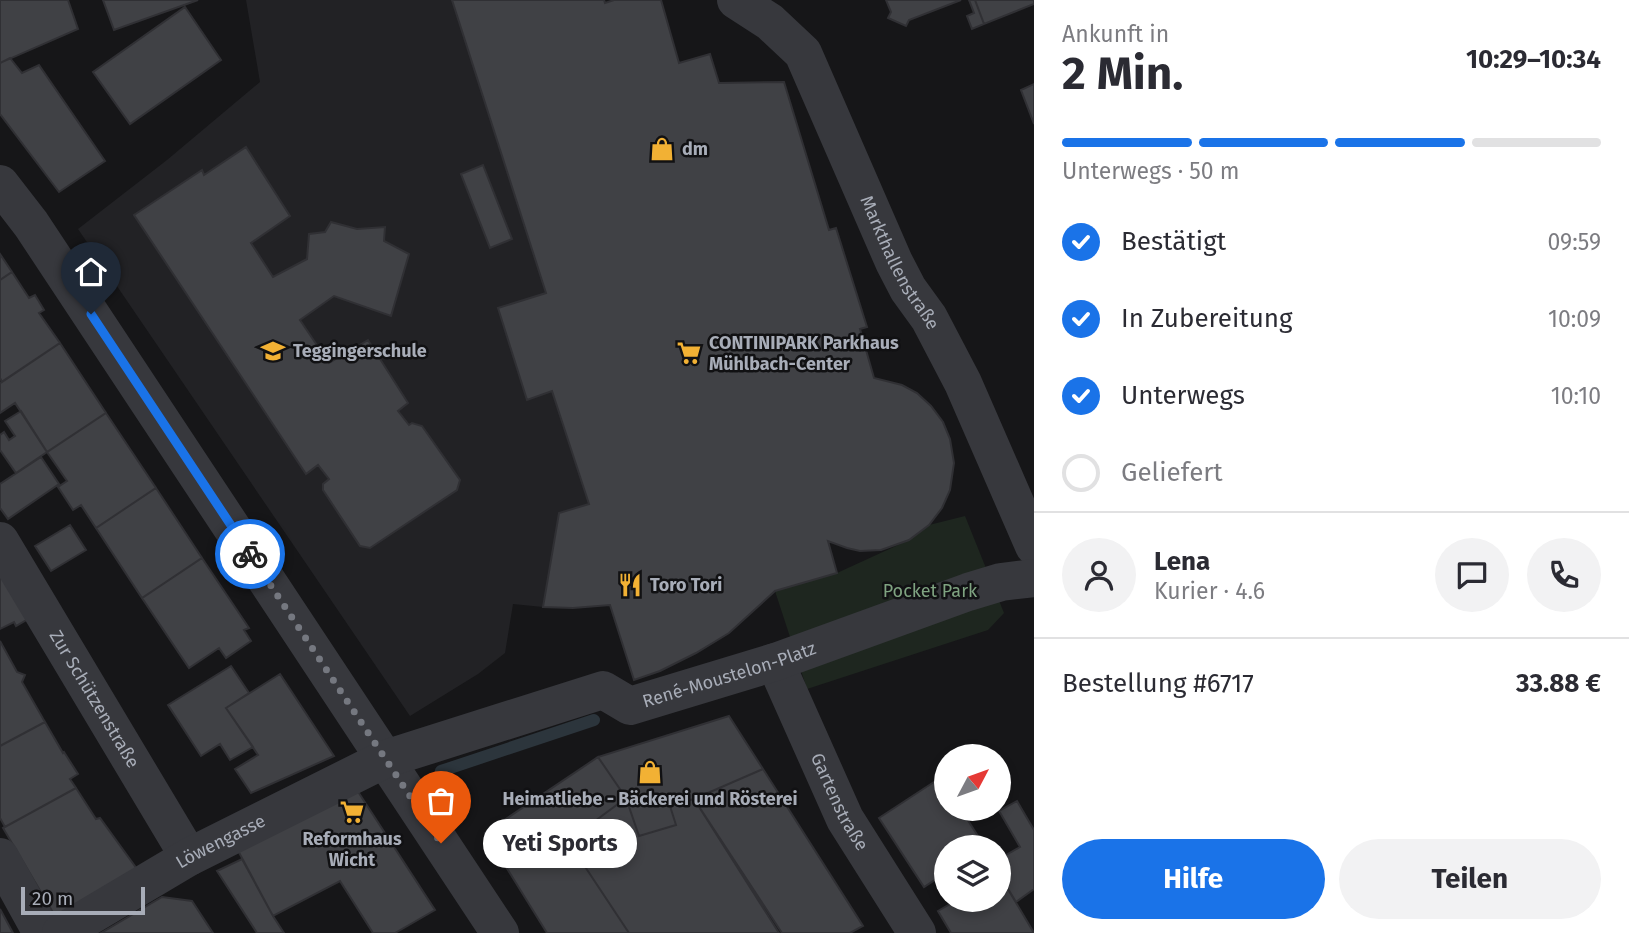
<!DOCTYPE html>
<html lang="de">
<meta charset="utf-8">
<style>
:root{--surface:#fff;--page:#f2f2f3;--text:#2b2b33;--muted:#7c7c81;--line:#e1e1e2;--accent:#1a73e8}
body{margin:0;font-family:"Fira Sans",sans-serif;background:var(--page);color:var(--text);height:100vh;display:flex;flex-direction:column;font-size:26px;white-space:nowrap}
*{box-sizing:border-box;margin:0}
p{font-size:23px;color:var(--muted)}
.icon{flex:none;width:38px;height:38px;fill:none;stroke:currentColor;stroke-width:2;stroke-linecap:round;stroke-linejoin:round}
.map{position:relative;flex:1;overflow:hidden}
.side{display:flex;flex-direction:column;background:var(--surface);width:595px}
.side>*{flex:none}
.needle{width:46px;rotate:49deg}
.tools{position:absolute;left:934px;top:744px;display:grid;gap:14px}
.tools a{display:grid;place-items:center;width:77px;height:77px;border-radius:50%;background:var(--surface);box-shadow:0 4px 10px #0003;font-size:35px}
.scale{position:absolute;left:21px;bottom:18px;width:124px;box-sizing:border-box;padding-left:7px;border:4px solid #a8adb8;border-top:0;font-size:19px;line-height:24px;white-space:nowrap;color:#a8adb8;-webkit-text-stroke:5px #111113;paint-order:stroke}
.pin{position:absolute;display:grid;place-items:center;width:60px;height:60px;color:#fff;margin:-72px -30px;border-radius:50% 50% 50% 0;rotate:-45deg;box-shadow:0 0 7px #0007}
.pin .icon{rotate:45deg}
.courier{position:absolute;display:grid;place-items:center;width:70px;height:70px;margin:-35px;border:5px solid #1a73e8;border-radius:50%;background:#fff;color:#222;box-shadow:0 2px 9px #0007}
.bubble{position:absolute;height:49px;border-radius:24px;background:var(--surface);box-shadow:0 4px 10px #0003;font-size:23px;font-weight:700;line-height:49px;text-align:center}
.head em{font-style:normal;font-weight:700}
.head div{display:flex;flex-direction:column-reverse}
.head{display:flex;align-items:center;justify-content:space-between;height:119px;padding:0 28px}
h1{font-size:46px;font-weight:700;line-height:52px}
.bar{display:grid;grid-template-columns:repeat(4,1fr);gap:10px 7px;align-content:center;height:84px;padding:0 28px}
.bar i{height:9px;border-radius:5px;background:var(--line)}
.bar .active{background:var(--accent)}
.bar p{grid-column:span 4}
.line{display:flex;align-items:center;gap:18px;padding:0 28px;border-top:2px solid var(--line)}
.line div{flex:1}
.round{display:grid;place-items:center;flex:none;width:74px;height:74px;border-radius:37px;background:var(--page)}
ol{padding:0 28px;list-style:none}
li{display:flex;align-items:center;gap:21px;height:77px}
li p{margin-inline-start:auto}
li .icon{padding:7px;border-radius:50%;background:var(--accent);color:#fff;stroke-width:4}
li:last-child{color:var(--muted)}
li i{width:38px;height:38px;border:4px solid var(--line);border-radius:50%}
.button{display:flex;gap:14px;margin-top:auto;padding:14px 28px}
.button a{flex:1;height:80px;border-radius:42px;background:var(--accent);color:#fff;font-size:28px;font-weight:700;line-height:80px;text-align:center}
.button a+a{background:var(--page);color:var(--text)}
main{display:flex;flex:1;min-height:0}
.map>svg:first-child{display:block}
</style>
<main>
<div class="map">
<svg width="1034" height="933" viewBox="0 0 1034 933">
<rect width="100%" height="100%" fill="#161618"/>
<path fill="#222225" d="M246,0H452L546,293L498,309L527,399L552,391L589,504L559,513L543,607L513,604L505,653L478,674L410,716L78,229L167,160L260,82Z"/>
<path fill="#1e261f" d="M965,516L1004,613L988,630L807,689L775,591L837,573L909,540L929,525Z"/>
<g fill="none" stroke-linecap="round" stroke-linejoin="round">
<path stroke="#2c353c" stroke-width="12" d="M441,771L594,720"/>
</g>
<path fill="#404145" stroke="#303034" stroke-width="2" d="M0,0H68L78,29L0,63Z
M103,0H198L114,30Z
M452,0H604L605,3L614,0H661L679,63L710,54L719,83L784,82L829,230L836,228L867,327L860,329L874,378L902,385L917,393L931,406L943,422L950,439L954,463L950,490L942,508L929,525L909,540L881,550L860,551L847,548L828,541L837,573L775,591L729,633L696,653L660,671L634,680L610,605L573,608L543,607L559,513L589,504L552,391L527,400L498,308L546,293Z
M886,0H961L909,20L906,26L888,18L891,12Z
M969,0H975L984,24L972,29L967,16L974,13Z
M975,0H1034V4L984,24Z
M185,7L221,60L130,124L93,72Z
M10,58L22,73L39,65L105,161L59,192L0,114V63Z
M1034,84V124L1021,90Z
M246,147L290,216L251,243L273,277L307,259L309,234L325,232L331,222L357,229L385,227L384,241L409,254L391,316L334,296L300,320L329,363L368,340L408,403L398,411L409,425L412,423L422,426L460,480L457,490L370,548L360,546L323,490V484L329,479L318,465L306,474L134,215L202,170L204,175Z
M483,165L512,239L490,248L461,174Z
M0,254L12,272L0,280Z
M12,272L29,298L35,295L44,310L39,313L60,343L2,382L0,378V280Z
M60,343L106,413L47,452L15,403L0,413V383Z
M21,411L47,452L16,473L0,450V435L4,432L9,440L15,436L5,421Z
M106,413L156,488L96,528L81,505L73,510L58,487L67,481L47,452Z
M41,457L59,484L8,519L0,508V484Z
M156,488L202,558L142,598L96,528Z
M70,525L86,550L51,571L35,546Z
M202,558L249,628L244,630L251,641L226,658L219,648L189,668L142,598Z
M0,565L35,615L16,626L14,622L0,629Z
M0,641L17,672L25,675L22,682L45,722L0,746Z
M231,666L249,693L226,708L253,747L230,760L220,744L201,756L168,705Z
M280,674L334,756L251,793L235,769L258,755L226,708Z
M729,716L763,769L694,799L670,806L676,825L639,836L626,798L598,757Z
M45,722L63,753L64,752L78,774L70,779L76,788L5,827L0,818V746Z
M598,757L626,798L568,841L629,933H547L485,833Z
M763,769L863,926L850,933H782L694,799Z
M940,778L947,788V808H960L985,847H947V872L924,887L879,818Z
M355,787L435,910L395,933H373L340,881L273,916L235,845Z
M76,788L96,819L100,818L137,869L58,921L3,828Z
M626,798L639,836L676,825L670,806L694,799L779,933H629L568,841Z
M1017,801L1034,830V889L1016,902L999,874V859L1020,847L999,811Z
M242,859L273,916L284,933H257L217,871Z
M999,874L1034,933H951L938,911L957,900H999Z
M162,897L192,901L213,933H101Z
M0,909L13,933H0Z"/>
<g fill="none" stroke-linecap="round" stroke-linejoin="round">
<g stroke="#37383d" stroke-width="38">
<path id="s1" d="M736,0L770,22L803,53L894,262L908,289L929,318L963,383L1034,546"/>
<path d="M0,184L31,224L500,933"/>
<path id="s2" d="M0,541L189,857"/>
<path id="s3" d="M775,662L845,819L917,933"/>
<path d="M0,857L42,933"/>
<path id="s4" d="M61,933L189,857L385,759L603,690L630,706L775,662L968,592L1001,582L1034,578"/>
</g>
</g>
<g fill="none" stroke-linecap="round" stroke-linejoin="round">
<path stroke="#757880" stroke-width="7" stroke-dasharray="0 12.6" d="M250,554L441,843"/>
<path stroke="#1a73e8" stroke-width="9" d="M91,314L250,554"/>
</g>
<defs>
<g id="shop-bare" transform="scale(1.89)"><path d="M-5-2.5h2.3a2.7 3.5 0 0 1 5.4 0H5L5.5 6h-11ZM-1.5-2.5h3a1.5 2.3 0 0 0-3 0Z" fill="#f2b134" stroke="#111113" stroke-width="2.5" paint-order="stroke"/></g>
<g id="school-bare" transform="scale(1.89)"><path d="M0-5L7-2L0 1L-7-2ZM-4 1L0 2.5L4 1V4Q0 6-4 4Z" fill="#f2b134" stroke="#111113" stroke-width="2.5" paint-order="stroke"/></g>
<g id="supermarket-bare" transform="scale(1.89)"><path d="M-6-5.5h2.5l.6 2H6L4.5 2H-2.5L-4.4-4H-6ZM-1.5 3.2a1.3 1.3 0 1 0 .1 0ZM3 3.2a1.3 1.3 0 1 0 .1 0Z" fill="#f2b134" stroke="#111113" stroke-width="2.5" paint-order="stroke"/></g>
<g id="restaurant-bare" transform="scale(1.89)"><path d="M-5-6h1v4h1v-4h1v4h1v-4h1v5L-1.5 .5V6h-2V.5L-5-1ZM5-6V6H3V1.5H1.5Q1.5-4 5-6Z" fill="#f2b134" stroke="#111113" stroke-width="2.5" paint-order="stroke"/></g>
</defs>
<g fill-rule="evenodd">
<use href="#shop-bare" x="662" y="149"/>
<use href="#school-bare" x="273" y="351"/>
<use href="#supermarket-bare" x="689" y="353"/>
<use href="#restaurant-bare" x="630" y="585"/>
<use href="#shop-bare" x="650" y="772"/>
<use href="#supermarket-bare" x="352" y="812"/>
</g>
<g text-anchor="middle" stroke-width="5" stroke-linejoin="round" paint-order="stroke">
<g font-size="18" font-weight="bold" fill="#a8adb8" stroke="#111113" text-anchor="start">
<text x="682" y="155">dm</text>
<text x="709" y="349">CONTINIPARK Parkhaus<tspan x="709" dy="21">Mühlbach-Center</tspan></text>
<text x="293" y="357">Teggingerschule</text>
<text x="650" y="591">Toro Tori</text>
<text x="650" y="805" text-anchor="middle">Heimatliebe - Bäckerei und Rösterei</text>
<text x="352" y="845" text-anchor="middle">Reformhaus<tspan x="352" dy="21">Wicht</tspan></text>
</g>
<g font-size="18" fill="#a8adb8" stroke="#111113">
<text dy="6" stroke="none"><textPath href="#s1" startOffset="317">Markthallenstraße</textPath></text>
<text dy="6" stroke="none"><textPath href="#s4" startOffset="732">René-Moustelon-Platz</textPath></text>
<text dy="6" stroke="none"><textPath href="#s2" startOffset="184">Zur Schützenstraße</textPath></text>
<text dy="6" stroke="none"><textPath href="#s3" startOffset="154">Gartenstraße</textPath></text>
<text dy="6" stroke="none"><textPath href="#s4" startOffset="184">Löwengasse</textPath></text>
</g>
<g font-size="18" fill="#7fa381" stroke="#111113">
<text x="930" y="597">Pocket Park</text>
</g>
</g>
</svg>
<div class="tools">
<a><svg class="needle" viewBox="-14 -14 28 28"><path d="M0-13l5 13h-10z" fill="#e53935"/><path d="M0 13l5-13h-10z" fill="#7c7c81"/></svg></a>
<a><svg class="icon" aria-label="layers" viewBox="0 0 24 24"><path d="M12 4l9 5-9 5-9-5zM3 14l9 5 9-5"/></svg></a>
</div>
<div class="scale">20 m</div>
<div class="pin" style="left:441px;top:843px;background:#ea580c"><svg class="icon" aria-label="bag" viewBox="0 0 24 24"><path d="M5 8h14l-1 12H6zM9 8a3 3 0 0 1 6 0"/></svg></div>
<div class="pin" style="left:91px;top:314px;background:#1f2937"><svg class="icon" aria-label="home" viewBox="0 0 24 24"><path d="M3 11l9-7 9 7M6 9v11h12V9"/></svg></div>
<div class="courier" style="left:250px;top:554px"><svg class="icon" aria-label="bike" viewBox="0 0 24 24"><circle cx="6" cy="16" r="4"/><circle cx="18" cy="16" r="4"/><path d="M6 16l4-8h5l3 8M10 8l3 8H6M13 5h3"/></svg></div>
<div class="bubble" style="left:483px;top:819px;width:154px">Yeti Sports</div>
</div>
<section class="side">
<div class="head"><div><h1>2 Min.</h1><p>Ankunft in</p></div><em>10:29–10:34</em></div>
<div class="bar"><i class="active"></i><i class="active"></i><i class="active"></i><i></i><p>Unterwegs · 50 m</p></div>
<ol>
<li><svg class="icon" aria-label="check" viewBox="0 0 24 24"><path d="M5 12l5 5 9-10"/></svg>Bestätigt<p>09:59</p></li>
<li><svg class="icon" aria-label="check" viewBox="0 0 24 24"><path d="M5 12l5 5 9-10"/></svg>In Zubereitung<p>10:09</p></li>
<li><svg class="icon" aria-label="check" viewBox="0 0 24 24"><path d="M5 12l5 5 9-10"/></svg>Unterwegs<p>10:10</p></li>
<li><i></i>Geliefert</li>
</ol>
<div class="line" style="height:126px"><a class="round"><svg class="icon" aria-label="person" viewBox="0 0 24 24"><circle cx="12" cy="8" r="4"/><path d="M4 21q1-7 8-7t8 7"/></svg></a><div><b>Lena</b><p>Kurier · 4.6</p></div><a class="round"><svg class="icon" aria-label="chat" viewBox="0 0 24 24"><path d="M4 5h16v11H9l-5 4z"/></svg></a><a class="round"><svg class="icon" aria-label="phone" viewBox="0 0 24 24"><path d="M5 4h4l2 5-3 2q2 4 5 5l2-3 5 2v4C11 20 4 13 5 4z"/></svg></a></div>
<div class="line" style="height:91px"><div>Bestellung #6717</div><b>33.88 €</b></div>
<div class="button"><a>Hilfe</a><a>Teilen</a></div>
</section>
</main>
